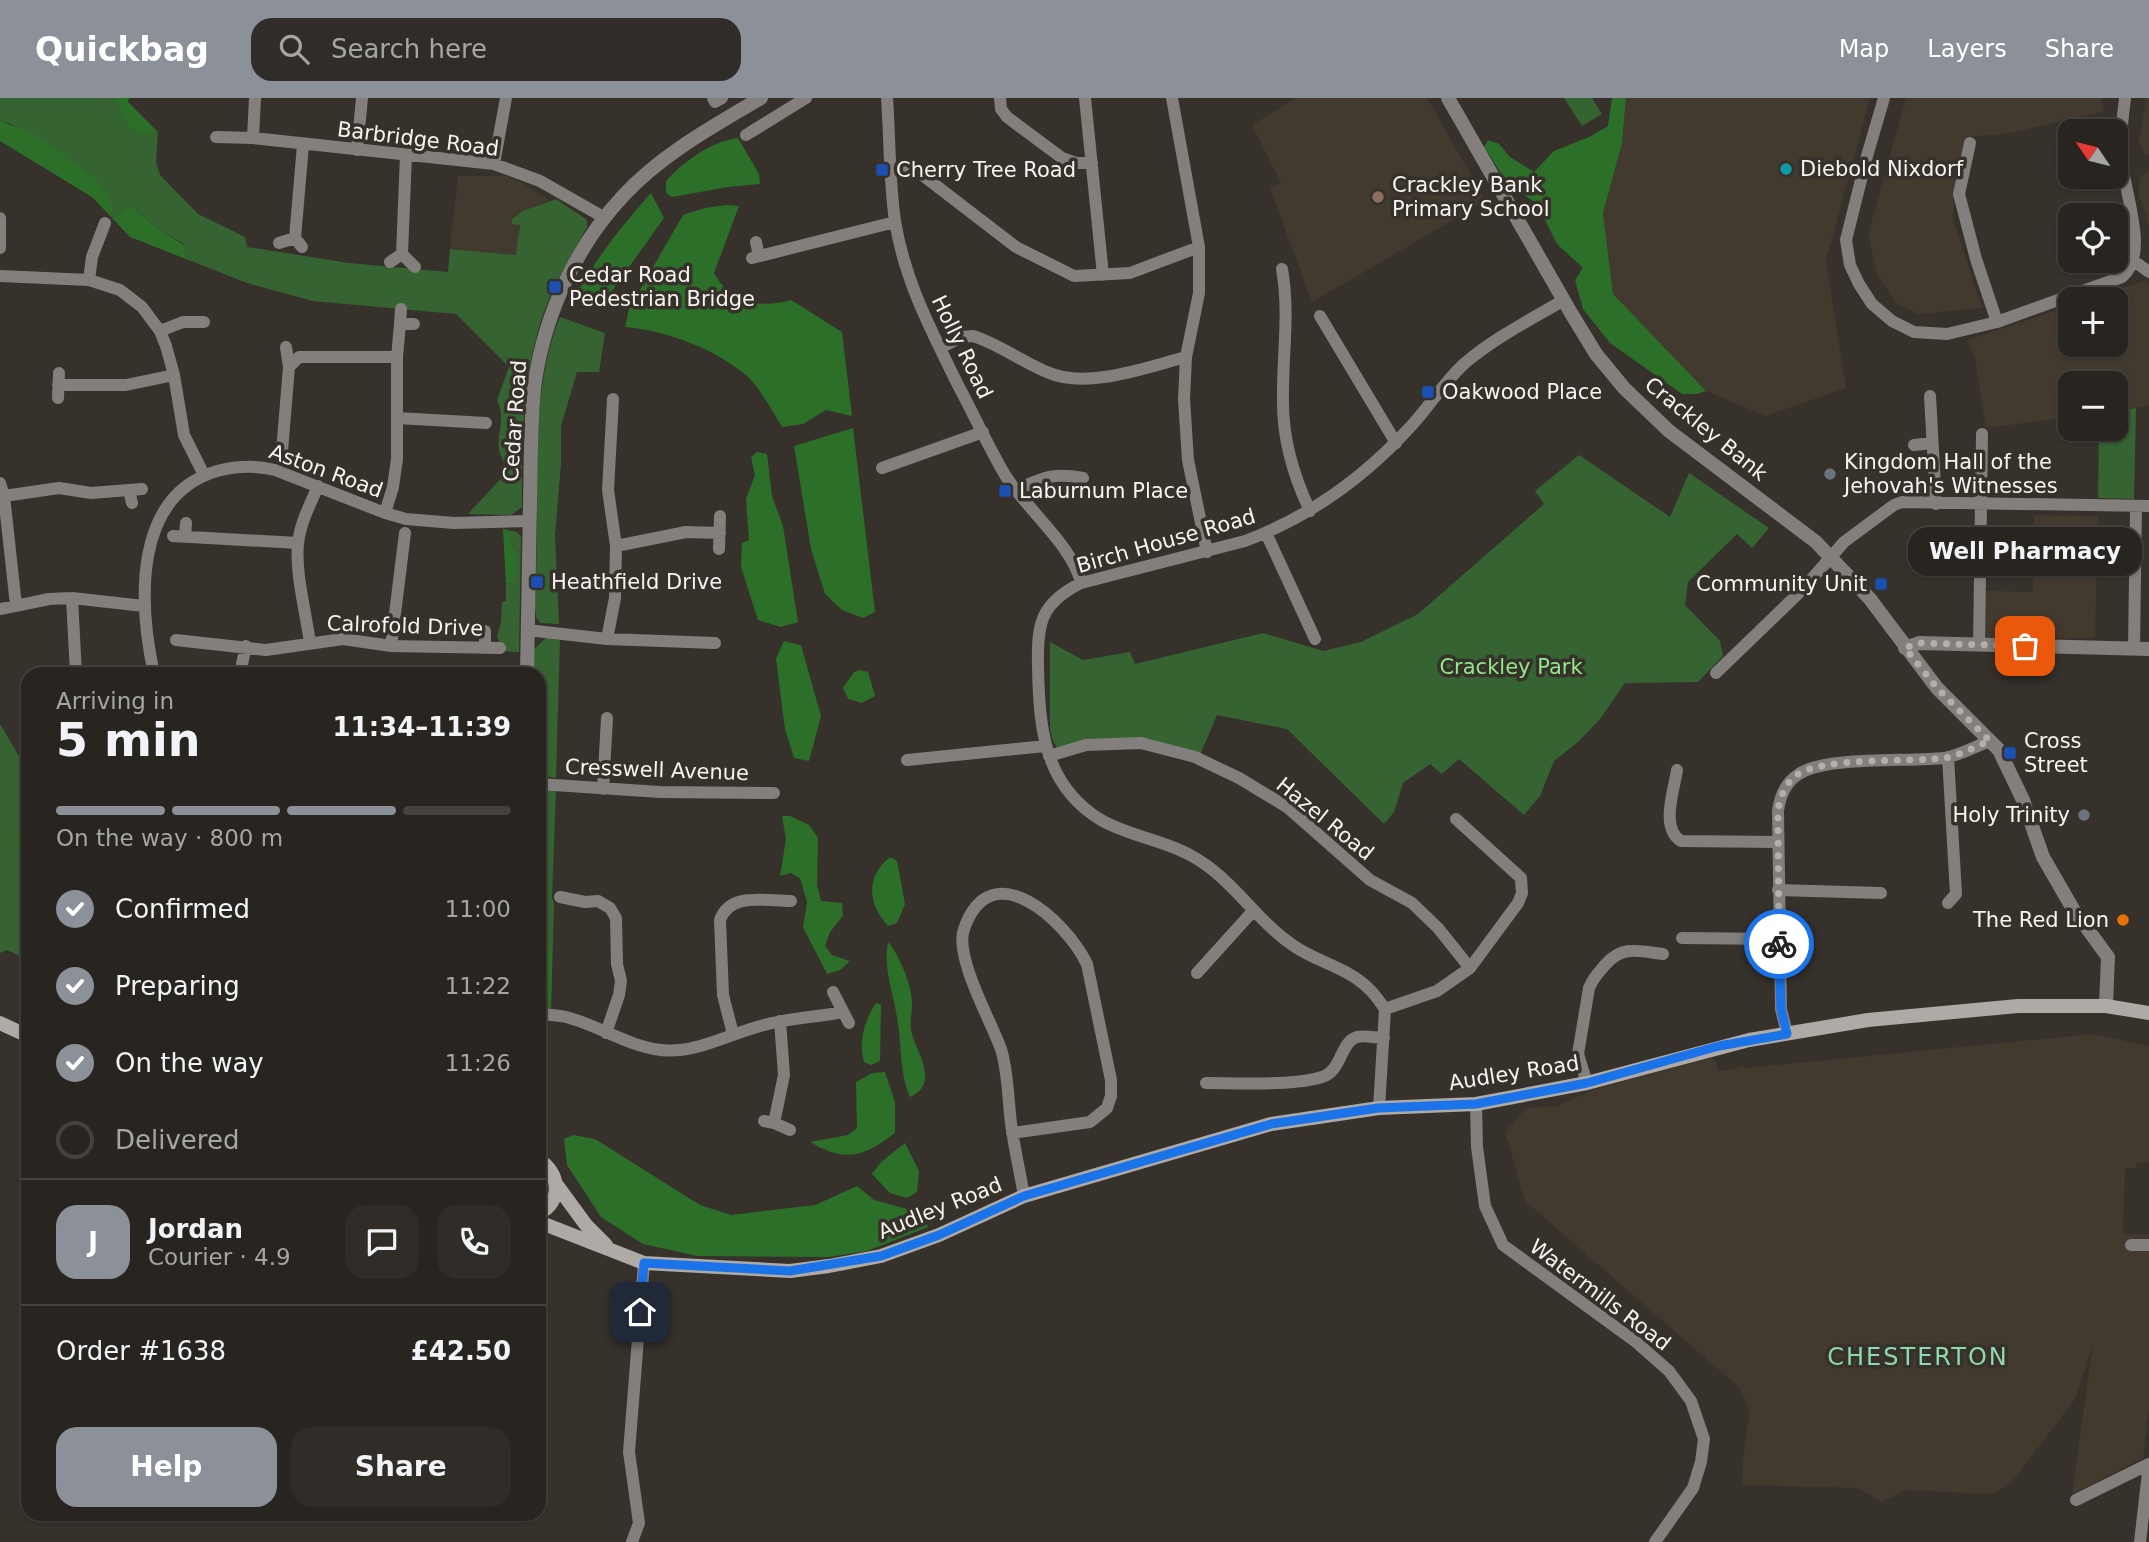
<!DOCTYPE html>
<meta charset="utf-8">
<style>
:root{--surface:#282520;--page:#302d29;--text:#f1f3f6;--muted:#a5a5a5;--line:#44423e;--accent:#8c9099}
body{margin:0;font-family:"DejaVu Sans",sans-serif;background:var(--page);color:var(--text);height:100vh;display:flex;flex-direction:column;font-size:26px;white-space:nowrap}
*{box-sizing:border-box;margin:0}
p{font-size:23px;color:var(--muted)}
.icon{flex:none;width:38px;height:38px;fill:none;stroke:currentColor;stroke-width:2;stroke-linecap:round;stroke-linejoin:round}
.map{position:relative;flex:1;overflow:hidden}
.side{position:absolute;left:21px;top:569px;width:525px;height:854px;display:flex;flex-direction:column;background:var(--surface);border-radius:21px;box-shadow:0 2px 5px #0004,0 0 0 2px var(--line)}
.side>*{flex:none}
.needle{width:46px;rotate:305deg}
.fabs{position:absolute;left:2058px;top:21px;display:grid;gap:14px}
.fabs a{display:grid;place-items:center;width:70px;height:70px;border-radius:14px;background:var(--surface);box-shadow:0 2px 5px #0004,0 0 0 2px var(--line);font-size:35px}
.pin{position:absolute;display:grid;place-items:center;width:60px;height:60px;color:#fff;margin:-30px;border-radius:14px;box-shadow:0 4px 10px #0006}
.courier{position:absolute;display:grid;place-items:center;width:70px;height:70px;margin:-35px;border:5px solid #1a73e8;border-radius:50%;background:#fff;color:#222;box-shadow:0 2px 9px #0007}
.bubble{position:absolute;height:49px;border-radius:21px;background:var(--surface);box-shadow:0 2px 5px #0004,0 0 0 2px var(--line);font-size:23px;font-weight:600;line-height:49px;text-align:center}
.summary em{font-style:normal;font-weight:600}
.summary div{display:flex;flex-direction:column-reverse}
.summary{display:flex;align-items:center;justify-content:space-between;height:119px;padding:0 35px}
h1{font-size:46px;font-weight:600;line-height:52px}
.bar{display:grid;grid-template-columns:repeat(4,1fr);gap:10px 7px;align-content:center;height:84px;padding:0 35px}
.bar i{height:9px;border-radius:5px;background:var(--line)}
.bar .on{background:var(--accent)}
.bar p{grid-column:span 4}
.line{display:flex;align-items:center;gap:18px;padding:0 35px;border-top:2px solid var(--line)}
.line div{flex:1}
.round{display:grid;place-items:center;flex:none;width:74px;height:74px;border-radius:21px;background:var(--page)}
ol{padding:0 35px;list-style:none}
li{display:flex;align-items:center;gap:21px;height:77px}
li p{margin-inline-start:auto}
li .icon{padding:7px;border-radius:50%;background:var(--accent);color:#fff;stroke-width:4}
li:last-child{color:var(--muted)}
li i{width:38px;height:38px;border:4px solid var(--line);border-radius:50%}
.button{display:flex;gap:14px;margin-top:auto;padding:14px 35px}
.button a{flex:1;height:80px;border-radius:21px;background:var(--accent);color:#fff;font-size:28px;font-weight:600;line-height:80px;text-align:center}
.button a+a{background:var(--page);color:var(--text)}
header{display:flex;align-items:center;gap:42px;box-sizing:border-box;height:98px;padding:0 35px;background:var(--accent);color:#fff}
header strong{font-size:33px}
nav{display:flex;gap:38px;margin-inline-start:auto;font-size:24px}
.search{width:490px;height:63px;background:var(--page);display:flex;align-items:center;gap:18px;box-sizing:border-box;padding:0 24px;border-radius:21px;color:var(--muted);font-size:26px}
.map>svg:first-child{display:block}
</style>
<header>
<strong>Quickbag</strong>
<div class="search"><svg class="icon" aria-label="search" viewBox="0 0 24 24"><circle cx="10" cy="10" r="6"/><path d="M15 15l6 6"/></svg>Search here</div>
<nav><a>Map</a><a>Layers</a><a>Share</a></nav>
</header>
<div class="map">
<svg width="2149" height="1444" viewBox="0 0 2149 1444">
<rect width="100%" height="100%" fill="#36312b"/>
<path fill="#433a2f" d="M1296,0H1427L1486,103L1312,204L1270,90L1281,85L1252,27Z
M1626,0H1870L1826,163L1846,290L1766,318L1706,293L1613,197L1603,115L1622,45Z
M1906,0H2101L2104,14L2004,36L1967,39L1955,76L1953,121L1982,210L1919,216L1897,206L1877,176L1868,137Z
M2146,0H2149V57L2145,56L2139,45Z
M2149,72V127L2139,98V88L2141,78Z
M458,78H506L521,84L549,102L515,118L520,127L517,157L450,151Z
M2147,182L2149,188V307L2116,313V285H2070V319L1986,330L1975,260L1967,242L2070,208V247H2116V201H2089Z
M2034,417L2098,418L2095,540H1984L1985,493L2033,494Z
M2094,936L2149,948V1064L2137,1065L2136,1070L2125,1071L2123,1136H2149V1310L2143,1360L2072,1396L2093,1245L2075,1301L2015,1380L1999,1393L1988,1396L1905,1392L1882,1404L1858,1390L1742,1387L1744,1352L1750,1314L1740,1290L1525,1103L1505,1034L1526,1010L1557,1008L1595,991L1712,960L1715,962L1718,973L1733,971L1743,967L1745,970Z"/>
<path fill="#356432" d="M0,0H114L129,30L142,37L158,34L156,64L160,77L198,116L245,139L247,149L349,165L448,174L450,151L516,157L520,127L512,126V121L523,113L556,101L587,122V129C572,156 556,182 545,211C522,274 522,343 522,409L511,417L468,416L509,372C486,341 510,332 497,302L509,269L456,216L313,203L247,185L186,161L184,146L153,127L130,107L112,120L110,118L113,112L91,77L11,26L0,23Z
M1564,0H1592L1602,16L1582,28Z
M560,219L605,235L599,274H577L561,328V366L555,437L559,526L540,525L536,519L535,509C536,480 537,451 537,422C538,355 534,282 560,219Z
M2136,310L2134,401L2098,400L2099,331H2116V313Z
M1579,357L1670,419L1689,375L1769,430L1752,450L1737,436L1688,484L1685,507L1720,543L1723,558L1698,584L1625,585L1600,621L1578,644L1554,663L1540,698L1524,717L1459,661L1442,676L1430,666L1403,685L1394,714L1384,726L1287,631L1217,617L1200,657L1171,648L1058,651L1053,643L1050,631V544L1083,562L1130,554L1135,566L1263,535L1323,553L1361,544L1418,516L1544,406L1535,393Z
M508,432L517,434L521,439L519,554L499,553L500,545L497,539L501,524L502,504L506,503V486L514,485V451Z
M548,538L560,539L556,680L539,677V576H534V551Z
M0,626L28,673V733L22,737L19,766L28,784V825L23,840L28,848V862L7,852L0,855Z
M543,691L556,692L552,799L554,806L551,913L539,911V695Z"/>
<path fill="#2c6f29" d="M114,0H129L128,4L158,34L142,37L129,30Z
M1612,0H1626L1622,45L1603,115L1613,196L1706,293L1697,296H1682L1610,245L1583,211L1575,182L1583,170L1557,146L1537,106L1508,86L1484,49L1488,42L1499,46L1510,59L1534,74L1554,53L1589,39L1608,28Z
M0,23L33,35L91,77L108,96L113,112L110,118L92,99L0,43Z
M738,40L759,76L760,86L728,89L672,99L666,95V83C684,63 712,43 738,40Z
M651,95L664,120L612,193L596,201L585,198L580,190C600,155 624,125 651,95Z
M130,107L153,127L184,147L186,161L130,139L112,120Z
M726,107L739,108L714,175C730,205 760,211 791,202L842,234L852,318L826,312L803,326L782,329C772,313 762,293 749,280C719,252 665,232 625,229L629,211L683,117L705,110Z
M853,330L875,514L863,520L842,512L825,496L811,451L794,348Z
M757,354L767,356L772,398L783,428L798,524L781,529L758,522L741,469L742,445L749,442L746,401L755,377L751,359Z
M503,431L508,432L514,451V485L506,486Z
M784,543L801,547L821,618L809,663L794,660L785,631L776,561Z
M859,572L868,574L875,598L862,605L848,601L843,590L854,574Z
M782,718H790L809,727L818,740L817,787L821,803L842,805L843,818L830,834L825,848L832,857L850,863L840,872L827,876L803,829L807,804L800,780L791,775L780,778L786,741Z
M28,733V784L19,766L17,739Z
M890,759L897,763L905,806L897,825L888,828C868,806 865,779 890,759Z
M539,830H545L552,856L551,908H540Z
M888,844C899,856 912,888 912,904C912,913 910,923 911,932C914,951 942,985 910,999C899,974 902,946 897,919C893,895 883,869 888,844Z
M876,905L881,907L880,963L871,967L864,964C858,943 865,922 876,905Z
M885,974L895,1004V1035C863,1059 846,1065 810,1044L848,1037L857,1030L856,984L872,975Z
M573,1037L595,1041L700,1107L731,1117L815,1107L857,1088L874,1102L922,1115L928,1129L867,1153L829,1159L697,1158L643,1146L601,1119L567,1067L564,1041Z
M905,1045L919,1073L917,1094L907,1100L890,1095L872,1076L881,1064Z"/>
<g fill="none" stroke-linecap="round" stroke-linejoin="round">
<path stroke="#827f7c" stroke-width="12" d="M713,0L715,4L722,0
M887,0C890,41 889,82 895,123C905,184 931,232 958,287C974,317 988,348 1005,377C1027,412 1073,448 1081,485
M1000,0L1001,11L1007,19L1062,60L1076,65H1092
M1085,0L1103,177
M1172,0L1199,149V195L1186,259L1184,301L1188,362L1207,454
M1884,0L1867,58L1846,142L1850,167L1859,186L1872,206L1892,223L1914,234L1947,236L1997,224L2122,179C2149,157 2126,100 2122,65C2120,44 2122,22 2125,1
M746,37L806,0
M216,39L253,40L494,66L540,83L605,120
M253,40L255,0
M1970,45L1959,96L1976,161L1997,224
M357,52L362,0
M494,66L506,0
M890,74L905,72L921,76L1016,149L1074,178L1130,175L1199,149
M0,120V150
M295,140L303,47
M756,144L759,158
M279,145L295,140L302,149
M402,156L406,57
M752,160L895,124
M390,164L402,156L415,169
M2138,166L2149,174
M1282,171C1290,216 1282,259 1283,305C1283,343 1294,379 1310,413
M0,178L89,182L120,192L142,209L160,233L166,248L174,277L184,337L204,377
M89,182L92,159L105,125
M401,211L400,226H414
M1320,218L1396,345
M160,233L183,224H204
M940,250L962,239L973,238C999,246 1022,264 1047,274C1086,292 1147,269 1186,259
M289,269L299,259H397
M58,287H126L174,277
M1930,298L1936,406
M58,300L59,275
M397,320L486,325
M1914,347L1932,345
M282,353L289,269L286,249
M882,370L983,334
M0,385L4,398L16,507
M1015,392C1043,380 1052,374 1083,380
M4,398L59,390L91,395L129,392
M132,405L129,392L142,391
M385,415L393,389L397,361V259L400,226
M1266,435L1315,541
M173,438L298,445
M185,439L186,425
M616,448L686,434L720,435
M719,451L720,418
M72,500L76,576
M0,511L49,501L72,500L144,508
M527,532L607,541L715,545
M607,541L615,500L616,448L608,392L613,301
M176,542L266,552L343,541L391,548L500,550
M310,545C306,515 295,475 298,446C300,425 310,407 318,388
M1979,547L1982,336
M391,548L405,435
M485,550V533
M2134,550L2136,408
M1716,575L1802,492L1844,444L1894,407L1902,404L2149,408
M154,576C139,507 132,398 217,373C237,368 255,367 275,372L385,415L406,421L454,425L530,423
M243,576L242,566L246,548
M1049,658L1086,647L1141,645L1195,659L1239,680L1287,709L1370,782L1412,805L1438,830L1470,870
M1948,659L1956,796L1948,805
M907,662L1045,648
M1677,672C1674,693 1660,730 1681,743L1778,744
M539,686L660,694L774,695
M603,691L607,620
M1778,792L1881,795
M560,799L585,804L598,803L610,810L616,820L617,866L621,883L619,897L606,935
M1682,840L1779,841
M1197,875L1253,813
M833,894L849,925
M1385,911L1437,893L1470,870L1518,805L1522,795L1521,780L1456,721
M539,916C548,917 557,917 566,919C598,927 627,948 661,952C697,956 730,935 764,927C790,920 817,919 843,914
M1787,935L1781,911L1778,713C1780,698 1786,684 1799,676C1825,658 1909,664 1944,660C1959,658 1976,648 1990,643
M733,936L723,897L720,822C730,794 765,803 791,803
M1206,985C1236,985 1294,988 1322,979C1342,973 1340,944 1357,939C1364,937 1376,940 1384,940
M1587,985L1578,956L1589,890C1593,880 1598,875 1605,867C1622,847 1639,853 1663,856
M1476,1006L1477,1049L1485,1108L1503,1147L1636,1244L1669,1273L1691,1303L1704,1341L1701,1364L1693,1390L1655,1444
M1379,1010L1385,911C1380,904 1375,896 1368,890C1348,870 1317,864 1294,848C1255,822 1232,779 1190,757C1163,742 1129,738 1101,722C1043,687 1039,628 1038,567C1037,525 1041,505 1081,485L1245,443C1312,418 1366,378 1413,326C1431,306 1445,283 1465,265C1496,239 1530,222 1564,202
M764,1023L774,1025L790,1032
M774,1025L784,977L780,923
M1012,1035L1090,1024L1107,1010L1111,998V982L1087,866C1066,823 991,753 964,831C954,858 991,923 1001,951C1008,973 1008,1001 1011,1025C1014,1049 1020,1074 1024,1098
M2131,1147H2149
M2076,1402L2149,1366
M632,1444L639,1425L629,1354L644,1165
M2140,1444L2149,1366"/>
<path stroke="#827f7c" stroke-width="14" d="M1448,0L1571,215L1596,256L1624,290L1669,333L1816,444L1870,501L1937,590L1999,652L2023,702L2043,759L2073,811L2108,859L2106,908
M1905,550L1919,545L2149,551
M527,576C528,519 529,462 530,405C531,365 530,323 535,283C545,216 576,148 623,98C662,56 712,29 761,0"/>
<path stroke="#afaaa6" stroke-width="14" d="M0,925L28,938
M539,1062C560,1074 563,1104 539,1115
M556,1086L586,1127L606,1147
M539,1124L644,1165L790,1173L829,1168L881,1158L939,1137L1024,1098L1271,1026L1379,1010L1476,1006L1587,985L1749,942L1868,922L2018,908H2106L2149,915"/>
</g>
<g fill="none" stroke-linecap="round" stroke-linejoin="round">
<path stroke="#b3b0ab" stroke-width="7" stroke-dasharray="0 12.6" d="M1779,846L1778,713C1780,698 1786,684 1798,676C1825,659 1909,664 1944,660C1959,658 1976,648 1990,643L1937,590L1905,550L1919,545L2025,548"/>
<path stroke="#1a73e8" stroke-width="9" d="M640,1214L644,1165L790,1173L881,1158L939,1137L1024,1098L1271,1026L1378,1010L1476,1006L1587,985L1719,948L1787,936L1781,911L1779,846"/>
</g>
<circle fill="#0f9aa8" stroke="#36312b" stroke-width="2.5" cx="1786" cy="71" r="7"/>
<g fill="#1a4fb4" stroke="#36312b" stroke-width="2.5">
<rect x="875" y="65" width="14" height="14" rx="3.5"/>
<rect x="548" y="182" width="14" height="14" rx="3.5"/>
<rect x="1421" y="287" width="14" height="14" rx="3.5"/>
<rect x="998" y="386" width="14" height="14" rx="3.5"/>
<rect x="530" y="477" width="14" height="14" rx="3.5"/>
<rect x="1874" y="479" width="14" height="14" rx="3.5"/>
<rect x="2003" y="648" width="14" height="14" rx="3.5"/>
</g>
<circle fill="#8d6e63" stroke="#36312b" stroke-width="2.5" cx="1378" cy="99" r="7"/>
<g fill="#6b7280" stroke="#36312b" stroke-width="2.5">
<circle cx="1830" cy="376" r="7"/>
<circle cx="2084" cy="717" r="7"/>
</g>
<circle fill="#e8710a" stroke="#36312b" stroke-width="2.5" cx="2123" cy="822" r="7"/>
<g text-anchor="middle" stroke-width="7" stroke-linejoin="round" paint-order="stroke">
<g font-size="21" fill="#f7f4f0" stroke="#36312b">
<text transform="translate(418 41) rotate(7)" y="7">Barbridge Road</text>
<text transform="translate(962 249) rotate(64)" y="7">Holly Road</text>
<text transform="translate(515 323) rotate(-86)" y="7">Cedar Road</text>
<text transform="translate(1706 331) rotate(39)" y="7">Crackley Bank</text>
<text transform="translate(326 373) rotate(20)" y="7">Aston Road</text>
<text transform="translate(1166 443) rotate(-16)" y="7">Birch House Road</text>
<text transform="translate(405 528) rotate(2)" y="7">Calrofold Drive</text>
<text transform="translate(657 672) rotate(2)" y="7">Cresswell Avenue</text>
<text transform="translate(1325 721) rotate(39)" y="7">Hazel Road</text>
<text transform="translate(1514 975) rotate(-9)" y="7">Audley Road</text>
<text transform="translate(940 1110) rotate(-22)" y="7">Audley Road</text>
<text transform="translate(1600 1197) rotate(37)" y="7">Watermills Road</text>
</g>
<g font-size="21" fill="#f7f4f0" stroke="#36312b" text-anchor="start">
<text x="1800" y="78">Diebold Nixdorf</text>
<text x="896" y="79">Cherry Tree Road</text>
<text x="1392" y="94">Crackley Bank<tspan x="1392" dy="24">Primary School</tspan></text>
<text x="569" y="184">Cedar Road<tspan x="569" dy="24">Pedestrian Bridge</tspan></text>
<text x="1442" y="301">Oakwood Place</text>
<text x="1844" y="371">Kingdom Hall of the<tspan x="1844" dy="24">Jehovah's Witnesses</tspan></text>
<text x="1019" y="400">Laburnum Place</text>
<text x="551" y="491">Heathfield Drive</text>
<text x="1867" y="493" text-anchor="end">Community Unit</text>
<text x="2024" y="650">Cross<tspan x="2024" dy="24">Street</tspan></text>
<text x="2070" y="724" text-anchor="end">Holy Trinity</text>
<text x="2109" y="829" text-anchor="end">The Red Lion</text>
</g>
<g font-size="21" fill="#90e889" stroke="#36312b">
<text x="1511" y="576">Crackley Park</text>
</g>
<g font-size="24" letter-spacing="2" fill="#8ed9ab" stroke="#36312b">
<text x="1918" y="1267">CHESTERTON</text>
</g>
</g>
</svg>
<div class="fabs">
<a><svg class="needle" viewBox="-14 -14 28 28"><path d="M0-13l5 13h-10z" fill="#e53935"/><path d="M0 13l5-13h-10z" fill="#a5a5a5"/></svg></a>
<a><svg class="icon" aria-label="locate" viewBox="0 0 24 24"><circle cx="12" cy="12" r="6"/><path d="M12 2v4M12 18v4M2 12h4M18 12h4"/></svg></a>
<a>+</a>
<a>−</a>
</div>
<div class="pin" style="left:2025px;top:548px;background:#ea580c"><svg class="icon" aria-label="bag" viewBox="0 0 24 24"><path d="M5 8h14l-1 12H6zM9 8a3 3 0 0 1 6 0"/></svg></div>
<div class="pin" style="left:640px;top:1214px;background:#1f2937"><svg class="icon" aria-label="home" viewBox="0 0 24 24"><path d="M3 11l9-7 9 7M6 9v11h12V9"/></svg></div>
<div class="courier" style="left:1779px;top:846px"><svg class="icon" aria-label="bike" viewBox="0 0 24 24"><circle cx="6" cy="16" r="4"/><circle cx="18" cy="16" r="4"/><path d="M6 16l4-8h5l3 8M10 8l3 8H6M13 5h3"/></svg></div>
<div class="bubble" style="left:1908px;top:429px;width:234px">Well Pharmacy</div>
<section class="side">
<div class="summary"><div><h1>5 min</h1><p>Arriving in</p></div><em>11:34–11:39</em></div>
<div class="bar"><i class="on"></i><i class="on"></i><i class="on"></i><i></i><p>On the way · 800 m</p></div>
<ol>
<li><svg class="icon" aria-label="check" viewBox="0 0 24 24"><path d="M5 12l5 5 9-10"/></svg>Confirmed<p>11:00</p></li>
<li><svg class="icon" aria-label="check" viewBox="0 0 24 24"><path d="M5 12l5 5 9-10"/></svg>Preparing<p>11:22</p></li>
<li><svg class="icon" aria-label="check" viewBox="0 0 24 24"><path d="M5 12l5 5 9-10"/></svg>On the way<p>11:26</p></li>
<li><i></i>Delivered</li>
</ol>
<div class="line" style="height:126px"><b class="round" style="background:var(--accent);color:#fff">J</b><div><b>Jordan</b><p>Courier · 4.9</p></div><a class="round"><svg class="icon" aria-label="chat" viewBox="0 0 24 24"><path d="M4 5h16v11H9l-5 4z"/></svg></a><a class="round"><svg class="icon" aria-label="phone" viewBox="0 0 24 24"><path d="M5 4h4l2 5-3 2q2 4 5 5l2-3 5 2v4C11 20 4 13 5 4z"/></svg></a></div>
<div class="line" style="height:91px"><div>Order #1638</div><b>£42.50</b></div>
<div class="button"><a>Help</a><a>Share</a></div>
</section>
</div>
